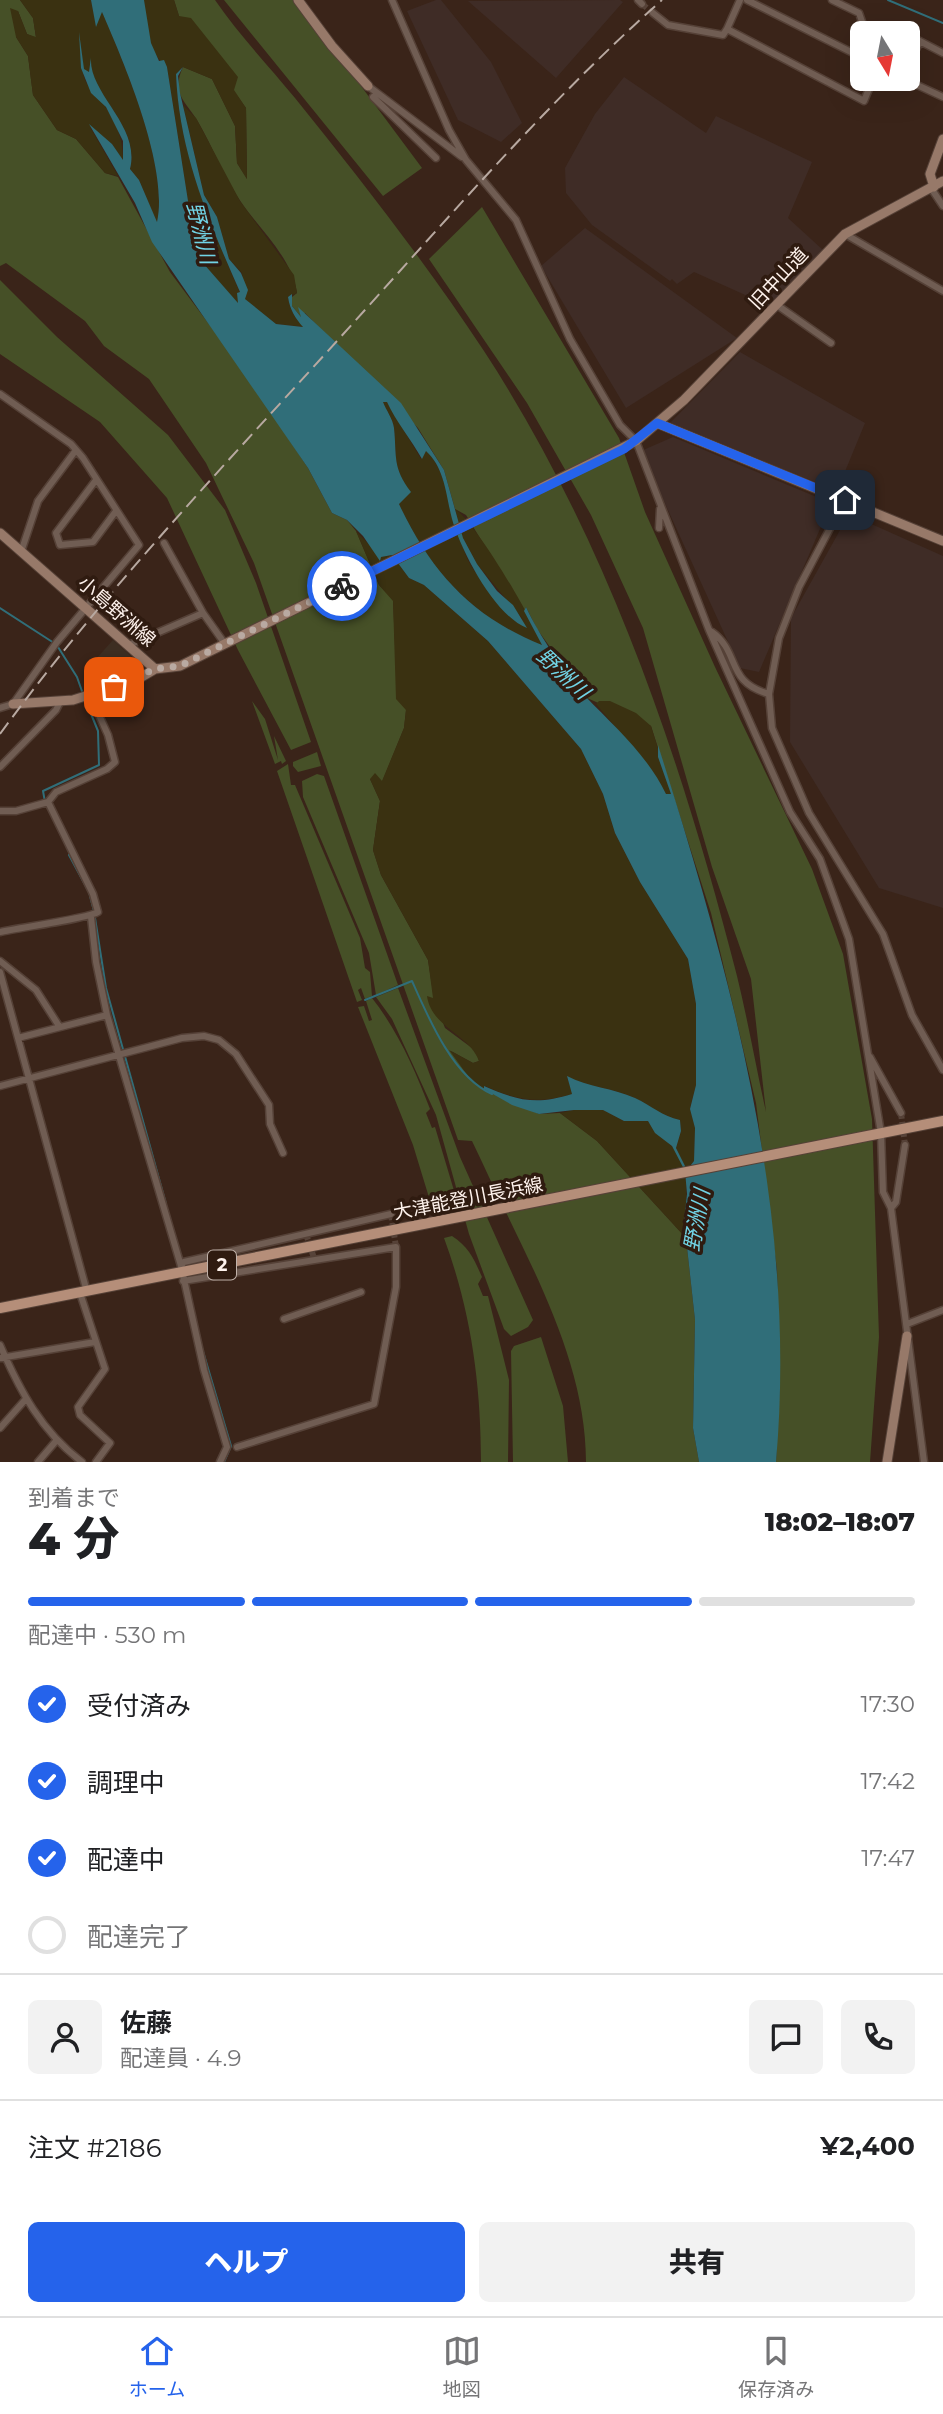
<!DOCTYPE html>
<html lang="ja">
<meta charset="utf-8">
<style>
:root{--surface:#fff;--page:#f2f2f2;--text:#202124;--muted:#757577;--line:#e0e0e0;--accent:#2563eb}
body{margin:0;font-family:Montserrat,"Noto Sans JP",sans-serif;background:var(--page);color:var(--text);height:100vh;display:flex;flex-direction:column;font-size:26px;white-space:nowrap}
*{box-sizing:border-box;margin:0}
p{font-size:23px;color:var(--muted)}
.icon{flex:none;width:38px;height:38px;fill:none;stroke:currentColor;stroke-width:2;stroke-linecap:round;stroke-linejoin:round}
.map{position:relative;height:1462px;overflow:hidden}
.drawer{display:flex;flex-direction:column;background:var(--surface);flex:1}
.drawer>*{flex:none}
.needle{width:46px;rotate:170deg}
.controls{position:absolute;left:850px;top:21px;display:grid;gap:14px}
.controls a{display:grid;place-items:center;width:70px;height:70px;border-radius:10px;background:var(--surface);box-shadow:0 7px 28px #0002;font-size:35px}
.pin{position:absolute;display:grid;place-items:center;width:60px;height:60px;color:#fff;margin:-30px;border-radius:14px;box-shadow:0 4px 10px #0006}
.courier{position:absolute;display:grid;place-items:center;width:70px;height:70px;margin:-35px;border:5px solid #2563eb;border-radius:50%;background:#fff;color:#222;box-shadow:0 2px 9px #0007}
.summary em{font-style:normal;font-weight:800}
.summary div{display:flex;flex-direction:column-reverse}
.summary{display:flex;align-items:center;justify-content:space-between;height:119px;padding:0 28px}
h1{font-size:46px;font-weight:800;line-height:52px}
.bar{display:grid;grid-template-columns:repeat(4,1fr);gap:10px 7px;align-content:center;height:84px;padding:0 28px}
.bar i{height:9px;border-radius:5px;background:var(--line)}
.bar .selected{background:var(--accent)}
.bar p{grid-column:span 4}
.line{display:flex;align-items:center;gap:18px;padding:0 28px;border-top:2px solid var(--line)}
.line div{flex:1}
.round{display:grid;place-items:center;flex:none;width:74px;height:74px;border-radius:10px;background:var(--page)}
ol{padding:0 28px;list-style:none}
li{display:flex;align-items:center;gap:21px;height:77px}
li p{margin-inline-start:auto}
li .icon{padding:7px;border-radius:50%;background:var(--accent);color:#fff;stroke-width:4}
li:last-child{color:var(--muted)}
li i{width:38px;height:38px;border:4px solid var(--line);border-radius:50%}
.action{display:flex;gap:14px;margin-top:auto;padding:14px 28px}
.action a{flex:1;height:80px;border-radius:10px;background:var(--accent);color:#fff;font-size:28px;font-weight:800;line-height:80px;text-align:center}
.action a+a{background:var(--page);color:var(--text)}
.dock{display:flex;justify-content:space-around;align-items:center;height:98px;border-top:2px solid var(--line);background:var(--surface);font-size:19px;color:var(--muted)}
.dock a{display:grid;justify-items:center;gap:4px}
.dock .selected{color:var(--accent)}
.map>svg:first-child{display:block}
</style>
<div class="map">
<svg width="943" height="1462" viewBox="0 0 943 1462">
<rect width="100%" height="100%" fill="#3a2419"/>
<path fill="#3d2e22" d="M113,640L142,666L141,671L105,684L96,659Z"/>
<path fill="#3f2c26" d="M436,0H441L491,62L522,123L501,142L458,120L407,11Z
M620,0L623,2L556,78L468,1Z
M624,77L706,133L716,116L812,162L788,218L823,250L764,310L750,303L752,298L694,272L677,284L672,279L670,281L592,225L566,193L565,168L595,114Z
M585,228L737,338L626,408L541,266Z
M740,352L865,423L837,491L670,423Z
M673,437L831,503L759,672L740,668L641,451Z
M849,514L943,556V908L879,888L790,742L791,618Z"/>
<path fill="#465027" d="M0,0H20L33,18L36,38L27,34L18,11L16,37L28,56L33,95L57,130L76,139L105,173L118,177L170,272L235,359L308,468L332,513L347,520L356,531L379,585L393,600L395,645L406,710L404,728L382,782L370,779L380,801L373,850L381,875L428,960L434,999L445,1028L476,1051L479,1061L473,1063L451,1051L471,1080L484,1089L539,1114L560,1113L597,1141L686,1238L695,1320L693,1428L699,1462H586C586,1356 525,1256 482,1162L472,1141L458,1140L254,563L206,463L149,379L104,346L85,321L6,263L0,266Z
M174,0H215C239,35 268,65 295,98C361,180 426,263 484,351C608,541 681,758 737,976C748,1021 756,1067 766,1112L751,979L712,867L643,628L591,515L527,403L429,259L482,207L619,438L645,512L715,667L812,869L843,954L872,1119L879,1337L870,1462H776L780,1378L777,1270L756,1103L711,913L651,726L587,698L537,629L526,607L524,611L466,515L455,509L444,470L418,428L305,313L302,318L292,306V297L297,293C292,258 261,231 241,202C223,176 213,147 197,120C185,101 171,93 183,67L212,79L235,126L237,163L247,179L246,108L179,16Z
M224,0H297L422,168L383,196Z
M0,280L57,337L168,435L225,510L256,583L311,742L291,750L238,650L167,498L100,422L0,354Z
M252,701L265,719L278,760L274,736L286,761L282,764L281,761L275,764Z
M317,752L321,766L298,772L293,766V762Z
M288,764L291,785H295L360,938L365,968L370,972L372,996L365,999L361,988L358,990L362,1000L357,1002L277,771Z
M317,774L324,776L398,985L376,995L369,953L303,797L302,781Z
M398,988L460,1157L533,1320L528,1327L511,1336L504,1329L469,1234L436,1115L392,1019L376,997Z
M372,998C398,1031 415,1070 430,1109L426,1113L432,1128L435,1127L461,1214L447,1217L442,1205L431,1204L413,1145L358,1007L364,1006L369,1021L372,1020L366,1001Z
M452,1236C469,1247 474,1259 482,1277L478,1284L483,1296H488L509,1380L508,1462H481C481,1384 471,1311 444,1238Z
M541,1337L563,1406L568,1462H513L511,1351L514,1346Z"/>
<path fill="#3a3111" d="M20,0H91L96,25L102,11C124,64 169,166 157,223L139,180L130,169C138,137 112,111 97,86C94,80 92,71 90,64L89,73L83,69V57C79,86 95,90 107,109C118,126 123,141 123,161L112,144L90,127L118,176L105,173L76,139L57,130L33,95L28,56L16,37L10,8L18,11L27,34L36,37L33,18Z
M144,0H174L179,16L191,18L238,77L234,90L246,108L247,179L237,163L235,126L212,79L183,67L176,74C179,152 210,223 240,293L238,304L203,263L194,239L167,67C148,53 145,23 144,0Z
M183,105L196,118L240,201L294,275L297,293L288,297C290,310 295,319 305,327L276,324L244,299L242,273L229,259L217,217L204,195Z
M382,402H387L421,459L426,450C450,473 453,532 470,564C482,585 509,605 526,623L477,564L463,538L455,509C475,521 535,622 542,646C472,616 431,573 399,504L410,492C392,467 397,456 394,428C393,419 386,410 382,402Z
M356,531L381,557L392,555L409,578L424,585L488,641L581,749L603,794L615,833L640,882L688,959L696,1004V1085L690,1108L695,1128L694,1161L686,1170L676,1148L681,1131L680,1120C662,1116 651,1106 635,1098C613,1088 589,1087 567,1077L573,1094C537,1104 518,1101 485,1086L484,1089L471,1080L449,1050L473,1063L479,1061C470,1035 431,1027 427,996L433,998L428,960L381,875L373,850L380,801L370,779L375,773L382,781L404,728L406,710L396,699L393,601L379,585Z
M599,701H610L636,713L651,726L672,794H666L640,756L596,704Z
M574,1110H603L624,1121H648C656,1135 669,1140 677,1153C693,1178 683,1210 686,1238L597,1141L560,1113Z"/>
<path fill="#306e79" d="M91,0H144L151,43L159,61L164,60L167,67L194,239L203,263L238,303L237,293L240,292C209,222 179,152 176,74L183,67L178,76L180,93L204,195L217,217L229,259L241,273L248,290L245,299L276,324L303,327C295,318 290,310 288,297L292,294V306L301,317L298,307L401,403L444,470L463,538L477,564L497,591L513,605L527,628C495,616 461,551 452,519C446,496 445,468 426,451L422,459C411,439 396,422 387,402H383C386,410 393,419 394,428C397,456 392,467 411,492L399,504C431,572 472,617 542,645L524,611L526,607C538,633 566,676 586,697C614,726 648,756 666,794H671L658,757V745C732,979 798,1213 776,1462H699L693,1428L695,1320L684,1220L687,1194L685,1171L672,1146L655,1133L648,1121H624L603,1110H574L539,1114L512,1105L484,1089V1086C518,1101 537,1105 572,1094L567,1076C588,1087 613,1088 635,1098C652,1106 662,1116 680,1120L681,1131L676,1148L687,1170L694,1161L695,1128L690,1109L696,1085V1004L688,959L640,882L615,833L603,794L581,749L488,641L424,585L409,578L392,555L381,557L380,561L363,536L347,520L332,513L308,468L152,242L135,203L89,124L112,144L123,160V141L106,107L91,93L81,68L79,32L84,69L89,72L91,57C88,94 141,125 130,169L139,180L157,222C169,167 124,63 102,12L96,27Z"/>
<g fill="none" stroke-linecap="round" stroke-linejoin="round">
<path stroke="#306e79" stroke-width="2" d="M888,0L943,23
M0,608L54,643
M58,647L77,677L83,694
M45,802L43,791L99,765L98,731L85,699
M69,855L89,892L94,911
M95,918L106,988L166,1204
M365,1000L412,981C428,1017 453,1077 492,1094
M202,1348L231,1446L224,1462"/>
<path stroke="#574339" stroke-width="6" stroke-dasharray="6 3" stroke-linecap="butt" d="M642,4L653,13
M901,1113L905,1145
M391,1214L396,1247
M306,1234L315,1261"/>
<g stroke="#554137" stroke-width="9">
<path id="street" d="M392,0L449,130L466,160L516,220L570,339L620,425L636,441L709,630L790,812L820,859L849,939L881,1133L883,1192L891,1208L924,1462
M638,0L642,4
M740,0L727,29L864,101L873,79
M747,0L863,58
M832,0L859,13L866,33
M653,13L668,25L723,35L727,29
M891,27L904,33
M908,35L943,53
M908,66L920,41
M904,79L943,97
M368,86L462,157
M373,97L436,158
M931,188L943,206
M845,234L943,291
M777,305L831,343
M0,394L71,444L83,458L139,545L57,642L13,704L0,708
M96,480L56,533L60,545L93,542L116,511
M845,500L799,587L779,638L769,694L772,728L809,813L883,934L912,1015L943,1070
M659,528L660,509
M164,543L203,613L225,644
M21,552L38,501L76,450
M712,632C741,653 725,682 769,694
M129,645L203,613
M0,767L56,710L60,702
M0,811H16L48,802L56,792L107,769L115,762L108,735L90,695
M91,917L96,962L107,1015L181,1266L204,1370L227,1447L220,1462
M0,932C17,928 90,918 98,912L93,894L48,802
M0,961L36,990L59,1026
M0,972L87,1292
M18,1038L107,1015
M870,1057L901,1113
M0,1086L182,1038L204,1036L219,1040L236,1054L269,1105L270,1124L283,1153
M891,1208L896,1202L905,1145
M181,1266L184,1262L391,1214
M183,1281L396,1247V1287L374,1404L237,1447
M80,1293L105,1369L78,1407L80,1415L110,1443L96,1462
M284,1319L361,1292
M907,1324L943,1310
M0,1345C20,1391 41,1431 82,1462
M0,1358L95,1342
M0,1428L25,1400
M38,1462L56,1441"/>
</g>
<g stroke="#554137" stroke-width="11">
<path id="secondary" d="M298,0L332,46L368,86
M934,187L930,174L943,139
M657,423L943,541
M0,533L155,669L180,666L636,441L684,400L845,234L943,181
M13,704L73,700L138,679L155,669
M887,1462L907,1336"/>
</g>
<g stroke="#554137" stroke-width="12">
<path id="primary" d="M0,1308L943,1121"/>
</g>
<use href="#street" stroke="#705d53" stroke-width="6"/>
<use href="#secondary" stroke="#977969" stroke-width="9"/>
<use href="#primary" stroke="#b58e79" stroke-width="10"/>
<path stroke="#b8a9a1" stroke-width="2" stroke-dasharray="14 7" stroke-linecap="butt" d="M0,734C102,594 221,469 337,341C443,224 545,104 662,0"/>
</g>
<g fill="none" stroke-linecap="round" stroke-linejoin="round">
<path stroke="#b9aaa2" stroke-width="7" stroke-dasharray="0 12.6" d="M114,687L155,669L180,666L342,586"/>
<path stroke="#2563eb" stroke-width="9" d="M342,586L624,449L657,423L845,500"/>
</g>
<g text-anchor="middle" stroke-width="7" stroke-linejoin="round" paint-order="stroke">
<rect fill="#2f1b10" stroke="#c0b2aa" stroke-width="2" x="208" y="1250.5" width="28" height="29" rx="5"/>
<g font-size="18" font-weight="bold" fill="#fef2ec">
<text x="222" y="1271">2</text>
</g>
<g font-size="19" fill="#fef2ec" stroke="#2f1b10">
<text transform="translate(778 278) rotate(-47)" y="7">旧中山道</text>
<text transform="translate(117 611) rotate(41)" y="7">小島野洲線</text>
<text transform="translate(468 1198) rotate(-11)" y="7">大津能登川長浜線</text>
</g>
<g font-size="21" font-style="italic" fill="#71d3e5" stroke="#2f1b10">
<text transform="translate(201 233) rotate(76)" y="7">野洲川</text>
<text transform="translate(563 674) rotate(43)" y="7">野洲川</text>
<text transform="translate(697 1220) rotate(-80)" y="7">野洲川</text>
</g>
</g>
</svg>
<div class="controls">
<a><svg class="needle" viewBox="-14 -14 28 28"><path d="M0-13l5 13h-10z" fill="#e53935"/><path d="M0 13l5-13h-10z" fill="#757577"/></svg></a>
</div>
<div class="pin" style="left:114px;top:687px;background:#ea580c"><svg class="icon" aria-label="bag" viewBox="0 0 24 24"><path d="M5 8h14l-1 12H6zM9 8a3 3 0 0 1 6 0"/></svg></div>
<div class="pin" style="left:845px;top:500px;background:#1f2937"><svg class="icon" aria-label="home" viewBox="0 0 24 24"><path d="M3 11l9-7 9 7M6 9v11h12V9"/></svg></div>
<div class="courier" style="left:342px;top:586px"><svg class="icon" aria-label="bike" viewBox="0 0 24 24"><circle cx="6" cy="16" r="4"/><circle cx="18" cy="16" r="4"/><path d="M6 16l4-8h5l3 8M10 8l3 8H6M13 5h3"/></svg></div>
</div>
<section class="drawer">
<div class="summary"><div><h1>4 分</h1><p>到着まで</p></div><em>18:02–18:07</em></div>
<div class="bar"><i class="selected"></i><i class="selected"></i><i class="selected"></i><i></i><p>配達中 · 530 m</p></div>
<ol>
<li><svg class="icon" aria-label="check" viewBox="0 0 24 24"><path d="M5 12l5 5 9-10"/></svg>受付済み<p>17:30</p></li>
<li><svg class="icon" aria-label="check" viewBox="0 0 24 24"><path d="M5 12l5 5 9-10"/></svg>調理中<p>17:42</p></li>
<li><svg class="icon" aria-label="check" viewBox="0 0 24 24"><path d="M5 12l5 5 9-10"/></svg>配達中<p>17:47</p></li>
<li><i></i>配達完了</li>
</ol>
<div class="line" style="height:126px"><a class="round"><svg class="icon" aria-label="person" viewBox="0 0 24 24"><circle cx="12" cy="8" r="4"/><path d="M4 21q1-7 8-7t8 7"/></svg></a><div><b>佐藤</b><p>配達員 · 4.9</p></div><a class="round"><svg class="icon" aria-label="chat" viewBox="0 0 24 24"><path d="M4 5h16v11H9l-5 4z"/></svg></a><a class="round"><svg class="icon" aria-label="phone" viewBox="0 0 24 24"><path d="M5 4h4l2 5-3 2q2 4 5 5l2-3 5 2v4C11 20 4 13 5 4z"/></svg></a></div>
<div class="line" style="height:91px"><div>注文 #2186</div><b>¥2,400</b></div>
<div class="action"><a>ヘルプ</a><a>共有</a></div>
</section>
<nav class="dock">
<a class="selected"><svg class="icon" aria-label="home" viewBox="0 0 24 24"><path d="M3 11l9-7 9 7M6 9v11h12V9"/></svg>ホーム</a>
<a><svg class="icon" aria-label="map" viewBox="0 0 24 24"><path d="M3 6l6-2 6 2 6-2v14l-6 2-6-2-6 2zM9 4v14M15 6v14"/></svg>地図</a>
<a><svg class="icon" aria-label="saved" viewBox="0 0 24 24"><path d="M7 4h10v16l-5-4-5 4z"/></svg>保存済み</a>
</nav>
